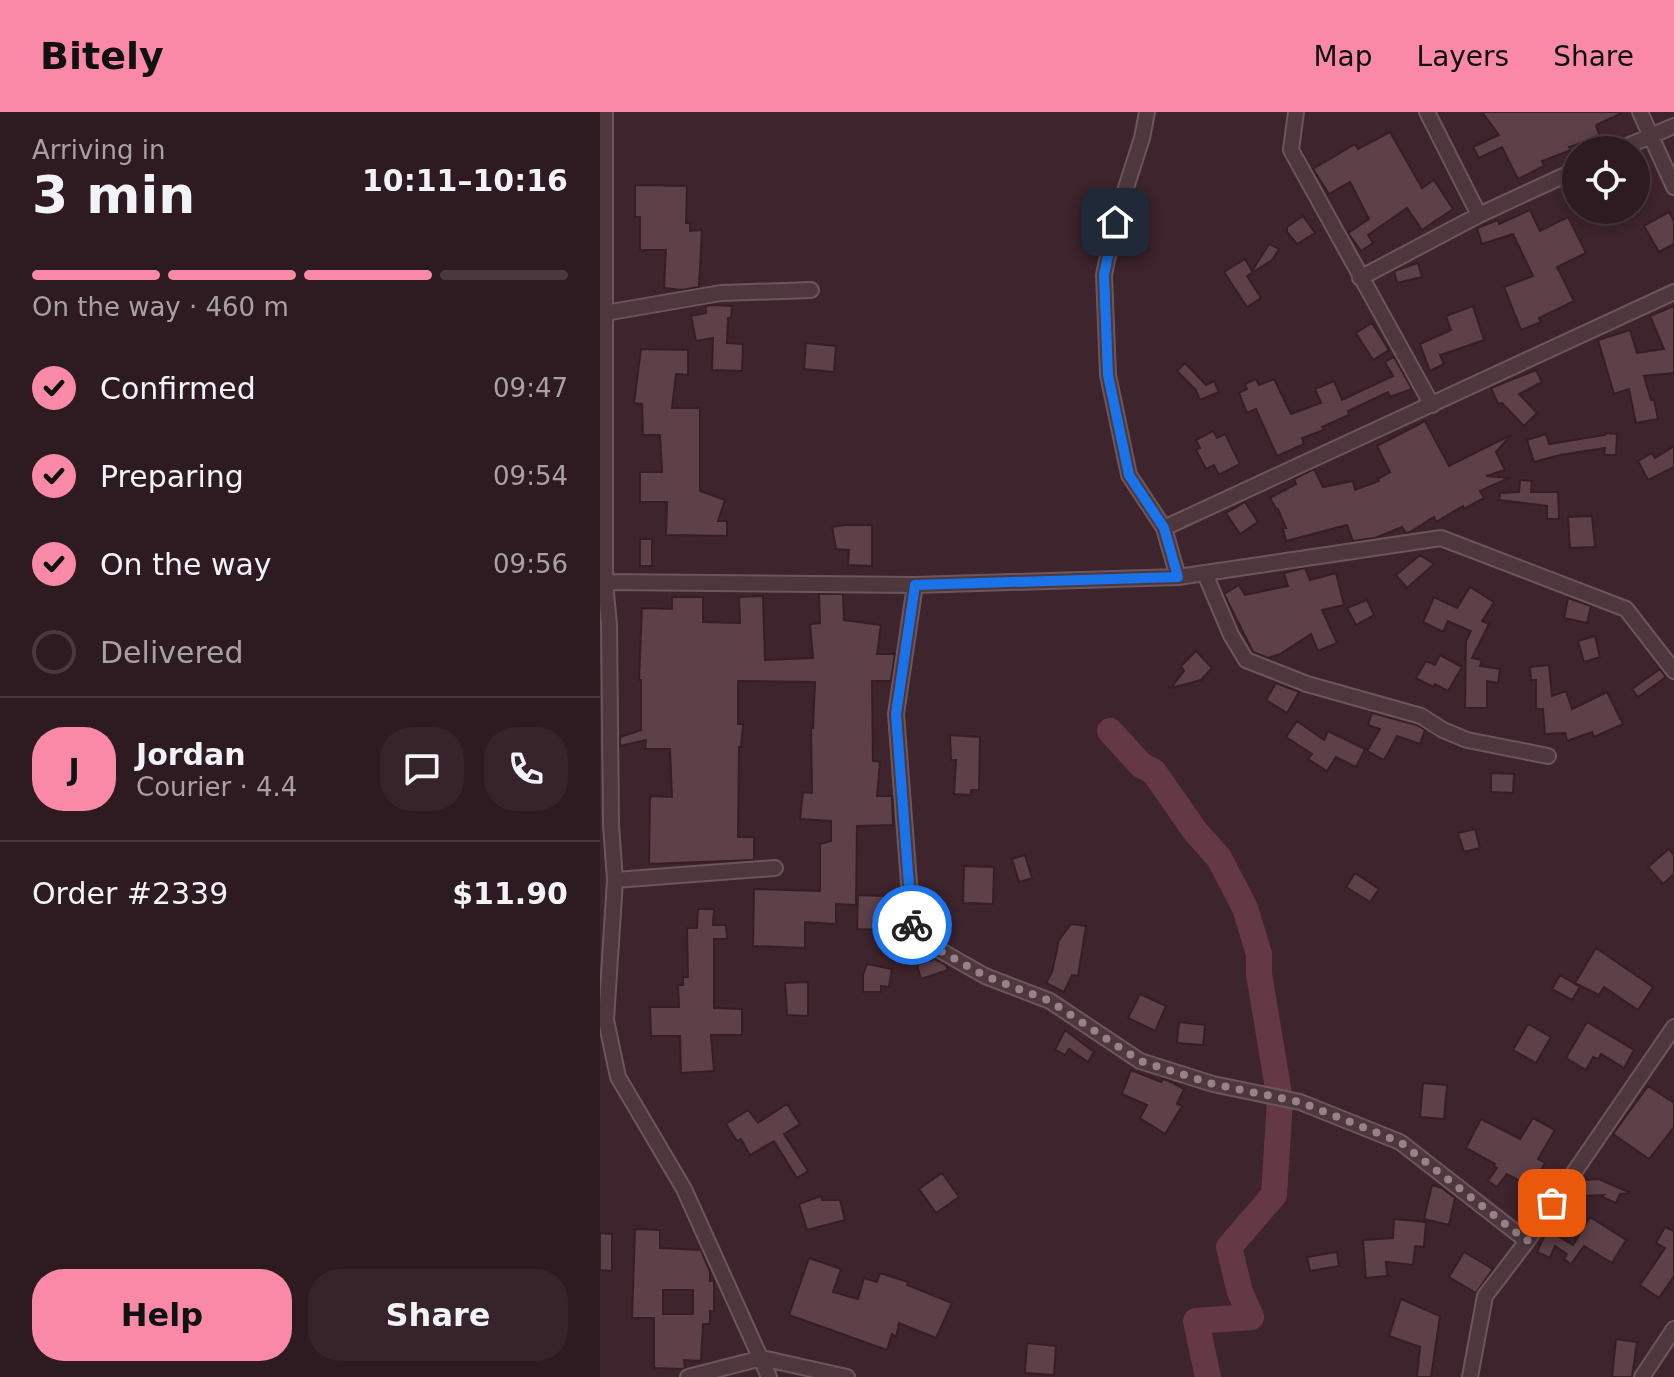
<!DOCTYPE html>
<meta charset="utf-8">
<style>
:root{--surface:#2e1b21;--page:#36242a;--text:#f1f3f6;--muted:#a7a1a5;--line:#49393f;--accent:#f989a7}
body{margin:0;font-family:"DejaVu Sans",sans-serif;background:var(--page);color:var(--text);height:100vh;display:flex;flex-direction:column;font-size:30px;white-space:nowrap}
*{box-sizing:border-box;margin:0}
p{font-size:26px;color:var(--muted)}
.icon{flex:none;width:44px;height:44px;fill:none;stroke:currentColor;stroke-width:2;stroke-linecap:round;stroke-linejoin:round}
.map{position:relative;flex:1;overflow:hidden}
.side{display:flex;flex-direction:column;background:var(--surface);width:600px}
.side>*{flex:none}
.buttons{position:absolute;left:962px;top:24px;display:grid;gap:16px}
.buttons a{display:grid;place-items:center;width:88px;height:88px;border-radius:50%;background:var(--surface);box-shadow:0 4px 12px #0003,0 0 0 2px var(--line);font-size:40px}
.pin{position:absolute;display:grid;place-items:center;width:68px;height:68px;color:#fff;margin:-34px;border-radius:16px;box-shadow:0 4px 12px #0006}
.courier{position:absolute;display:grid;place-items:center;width:80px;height:80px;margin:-40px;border:6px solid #1a73e8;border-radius:50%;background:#fff;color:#222;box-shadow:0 2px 10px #0007}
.headline em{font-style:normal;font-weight:700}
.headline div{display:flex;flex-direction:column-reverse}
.headline{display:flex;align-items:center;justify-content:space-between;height:136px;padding:0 32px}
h1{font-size:52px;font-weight:700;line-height:60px}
.bar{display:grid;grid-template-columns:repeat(4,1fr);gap:12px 8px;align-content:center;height:96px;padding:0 32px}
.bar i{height:10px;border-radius:6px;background:var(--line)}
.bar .on{background:var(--accent)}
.bar p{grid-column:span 4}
.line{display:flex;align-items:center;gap:20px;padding:0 32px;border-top:2px solid var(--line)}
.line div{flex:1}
.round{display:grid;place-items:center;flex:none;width:84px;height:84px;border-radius:32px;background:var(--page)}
ol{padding:0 32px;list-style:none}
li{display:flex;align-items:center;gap:24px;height:88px}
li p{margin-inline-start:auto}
li .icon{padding:8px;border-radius:50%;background:var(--accent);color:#111;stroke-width:4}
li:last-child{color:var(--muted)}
li i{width:44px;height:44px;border:4px solid var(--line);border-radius:50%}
.action{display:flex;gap:16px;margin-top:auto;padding:16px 32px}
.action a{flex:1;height:92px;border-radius:32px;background:var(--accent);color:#111;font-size:32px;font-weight:700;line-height:92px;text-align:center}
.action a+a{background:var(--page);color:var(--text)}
header{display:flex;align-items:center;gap:48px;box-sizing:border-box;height:112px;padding:0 40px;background:var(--accent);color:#111}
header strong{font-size:38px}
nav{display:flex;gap:44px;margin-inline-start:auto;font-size:28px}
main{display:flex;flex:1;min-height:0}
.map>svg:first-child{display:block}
</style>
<header>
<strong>Bitely</strong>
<nav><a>Map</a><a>Layers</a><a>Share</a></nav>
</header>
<main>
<section class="side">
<div class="headline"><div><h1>3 min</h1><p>Arriving in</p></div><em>10:11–10:16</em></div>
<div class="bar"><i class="on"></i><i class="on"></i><i class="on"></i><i></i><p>On the way · 460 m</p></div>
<ol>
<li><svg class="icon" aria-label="check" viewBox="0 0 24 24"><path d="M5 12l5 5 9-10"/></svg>Confirmed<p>09:47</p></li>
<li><svg class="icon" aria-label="check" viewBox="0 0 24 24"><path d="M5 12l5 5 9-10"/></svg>Preparing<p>09:54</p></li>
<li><svg class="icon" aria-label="check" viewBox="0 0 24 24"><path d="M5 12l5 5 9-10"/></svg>On the way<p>09:56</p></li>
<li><i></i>Delivered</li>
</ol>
<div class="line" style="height:144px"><b class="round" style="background:var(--accent);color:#111">J</b><div><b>Jordan</b><p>Courier · 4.4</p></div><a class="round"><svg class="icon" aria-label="chat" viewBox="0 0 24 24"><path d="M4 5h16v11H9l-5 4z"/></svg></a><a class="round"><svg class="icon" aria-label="phone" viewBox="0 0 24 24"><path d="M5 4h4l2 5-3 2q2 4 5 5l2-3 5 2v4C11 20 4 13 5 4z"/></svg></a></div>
<div class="line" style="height:104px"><div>Order #2339</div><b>$11.90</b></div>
<div class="action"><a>Help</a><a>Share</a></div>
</section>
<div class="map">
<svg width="1074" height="1265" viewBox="0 0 1074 1265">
<rect width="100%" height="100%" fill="#3e242c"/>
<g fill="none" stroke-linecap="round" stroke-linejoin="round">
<path stroke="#653845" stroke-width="26" d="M510,619L541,653L554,660L595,719L619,746L645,796L659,842V862L680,988L674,1083L629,1135L640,1180L651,1205L596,1209L608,1265"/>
</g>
<path fill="#5e4048" stroke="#351f25" stroke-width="2" fill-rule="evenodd" d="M882,0H1024L996,13L1000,25L969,35L971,38L942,49L944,54L918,67L902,35L879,46L873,35L899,23Z
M790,20L822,76L834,68L853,97L822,118L807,96L768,123L773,131L761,139L748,121L769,107L750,70L729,82L713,57L755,32L758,37Z
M35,73L87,74L86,111H90V119L102,118L99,175L82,178L64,176L66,138H40V105H35Z
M930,98L940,119L968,105L986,141L957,155L974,189L939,206L941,210L921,218L904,175L933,164L913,122L882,132L877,116L898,108L899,112Z
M1069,100L1074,109V132L1059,140L1044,114Z
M703,104L715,121L697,132L687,120V115Z
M669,132L679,137L672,148L647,164L661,186L647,195L624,160L645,147L652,159Z
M818,151L822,165L797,171L794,159Z
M112,193L132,194L131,206H128L127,231L143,232L142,259L112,258L113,226L96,229L91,204L106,201V194Z
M873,194L884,228L840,243L844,252L830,259L820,232L851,218L846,204Z
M1074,194V261L1044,264L1051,288H1054L1058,307L1036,311L1029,277L1014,282L998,228L1030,218L1037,241L1064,237L1050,204Z
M772,211L789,238L773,248L756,221Z
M206,231L236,234L234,260L204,257Z
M41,237L88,238V263L76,262L72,296H100V379L125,388L118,409H127V424L66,423L67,390H40V360H62L60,323H43L42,292L34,291Z
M794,245L812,277L790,285L788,280L748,299L749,303L722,315L724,318L702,326L704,332L677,344L656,297L647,301L639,281L647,277L645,272L656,267L659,273L674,267L691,302L721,291L715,277L734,269L742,288L793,264L785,250Z
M585,251L606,273L614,269L619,280L600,288L596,278L577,259Z
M936,258L942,270L919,282L937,301L924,314L902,291L898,292L891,276Z
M825,309L849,354L911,323L896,340L905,358L886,364L909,366L880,379L884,386L864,397L863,394L836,410L834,405L810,420L806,421L802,415L775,426L753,429L747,413L686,429L683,416H686L678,397L677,398L670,386L696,372L694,367L714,357L723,375L753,369L755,378L779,369L778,367L790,360L777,334Z
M613,319L617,326L625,322L640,352L619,363L614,353L606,357L596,338L600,336L596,328Z
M1005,321L1017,322L1016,343H1004L1005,336L960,343L934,350L927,328L946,322L949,332L1005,323Z
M1074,334V355L1048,368L1038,349L1052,341L1055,346Z
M920,368L932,369L931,380H958L959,407H947V394L899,388L900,381L919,380Z
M645,390L658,410L640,422L626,401Z
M992,404L995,435L970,436L968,405Z
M245,413H272V454L248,453L249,438L236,437L232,415Z
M40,427H52V454H40Z
M820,443L834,452L807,476L796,463Z
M705,456L710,468L736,461L744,493L722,498L737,531L718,539L711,522L680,542L668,546L653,540L624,482L639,473L645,483L688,474L684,461Z
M870,475L894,490L882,509L889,512L872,546L882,548L880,554L900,557L898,571L887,569V596H865L866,529L871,519L848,509L843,520L823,510L834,485L857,496Z
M219,482H243L244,508L281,513L277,542H295L291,569H272L273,649L280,650L277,684H292L293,713L257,714L256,793L236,792V812L205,810V836L153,834L154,777L220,779V732L231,729V709L200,707L203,680L212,681L211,616H213L215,570L138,569V612H143L141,635H139L138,725H154V748L49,752L50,684L72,685L70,637H45L46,628L20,634V625L41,618V568H39L42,496L72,497V485H103V510L140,511L139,485L163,484L165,548L213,546L210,512L220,511Z
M968,486L991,494L987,511L964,506Z
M767,488L774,503L756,513L747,496Z
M995,524L1000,545L984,550L978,529Z
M596,539L612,556L601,568L571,576L584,559L581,554Z
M840,543L862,555L848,579L835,572L833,575L816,566L826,549L835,553Z
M949,553L952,584L966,579L972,597L1007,580L1023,612L994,625L992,620L967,629L965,621L945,622L943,597H936V568H931L930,555Z
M1060,557L1066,565L1038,585L1032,577Z
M676,571L699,580L687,601L666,588Z
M772,601L817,613L825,618L820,632L797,624L784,648L767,639L780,617L768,613Z
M697,609L724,628L728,619L765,637L756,655L736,645L727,659L708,647L712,642L686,625Z
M350,623L380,625L379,678H371V683L354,682L356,648H351Z
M891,661L914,662L913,681L891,680Z
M875,717L880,736L864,740L858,721Z
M1069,737L1074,743V762L1063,772L1048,755Z
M425,743L432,766L419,770L412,747Z
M364,754L394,755L393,792L363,791Z
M755,761L779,777L770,790L746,775Z
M258,783L286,784L285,818L257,817Z
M98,797H114L113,813H126L127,827H114V896L142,897V923H111L114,959L81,961L80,924H51L50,895H79L78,873H83V865H88L87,816H97Z
M471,812L486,814L478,864L472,863L464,880L446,871L452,860L459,828Z
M996,836L1053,875L1038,898L1004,875L999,883L975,871Z
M335,847L346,853L348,858L321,867L317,853Z
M267,852L292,857L289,875L281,874V880H263V863Z
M960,863L980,875L972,888L952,877Z
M208,870V904L187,903L185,871Z
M540,882L566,894L555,919L528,906Z
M579,910L605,913L603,933L577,931Z
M987,910L1034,938L1024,956L1001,942L998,947L993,945L986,958L966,946Z
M928,912L951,925L936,951L913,938Z
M465,918L494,940L488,950L469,937L465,943L455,938Z
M531,958L561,970L563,967L569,969L584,977L577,992L582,994L565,1022L540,1006L547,993L522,982Z
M823,971L847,973L844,1007L820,1005Z
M1048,974L1074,991V1015L1049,1047L1013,1022Z
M187,992L200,1012L184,1022L208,1059L197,1066L174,1029L150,1043L141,1027L137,1029L126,1012L148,998L158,1011Z
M933,1006L955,1018L938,1047L945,1051L931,1075L907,1062L897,1075L888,1069L897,1056L894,1054L895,1052L866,1036L881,1007L920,1027Z
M342,1061L359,1085L336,1101L319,1077Z
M999,1067L1010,1072L1031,1081L1020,1082L1016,1091L1002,1085L1004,1083L979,1084L978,1072L981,1068Z
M832,1073L842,1076L855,1086L849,1113L824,1107Z
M221,1084L222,1088H240L245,1108L207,1118L199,1092Z
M990,1105L1026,1128L1012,1151L984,1134L971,1152L964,1147L967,1142L955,1134L950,1146L937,1140L947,1118L973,1133Z
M794,1107L826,1110L824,1135L815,1134L813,1153L786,1150L787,1164L766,1166L763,1128L793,1126Z
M1065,1115L1074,1119V1164L1059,1186L1040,1173L1065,1136L1056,1131Z
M35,1117L60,1118V1136L101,1138L110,1160V1169H114V1199H110V1212H103L101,1249L84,1248L85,1256L82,1257L54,1256V1206H32ZM63,1178H93V1202H63Z
M0,1121L12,1122V1159L0,1158Z
M737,1140L739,1154L710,1159L707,1145Z
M864,1140L893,1157L876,1181L849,1165Z
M209,1146L241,1157L233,1180L258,1187L264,1166L277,1170L280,1161L308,1170L307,1173L352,1191L336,1226L299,1211L296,1225L292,1222L287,1238L189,1203Z
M801,1187L840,1204L831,1265H817L820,1235L789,1224Z
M1016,1227L1037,1230L1032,1265H1012Z
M427,1231L456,1234L454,1263L425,1261Z"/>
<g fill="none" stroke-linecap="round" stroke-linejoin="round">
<g stroke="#6c565c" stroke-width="18">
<path id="minor" d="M5,0V470L9,513L11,713L15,768L6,908L18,965L84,1077L169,1265
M547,0L542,26L515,110L504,163L508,263L529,363L564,416L578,465
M696,0L691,38L832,293
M827,0L879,103
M1040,0L1074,75
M1018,38L1074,14
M760,166L879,103L976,58
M5,201L121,181L211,178
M564,416L1074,180
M605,462L631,523L646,548L707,572L821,604L843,618L867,628L948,644
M5,470L315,473L578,465L841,426L1026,497L1074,559
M315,473L296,602L313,823L385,864L450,889L540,949L613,972L700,990L800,1030L927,1129
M15,768L175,756
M88,1265L162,1246L247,1265
M870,1265L885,1184L927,1129L1074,915
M1042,1265L1074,1217"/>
</g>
<use href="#minor" stroke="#4e383e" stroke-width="14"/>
</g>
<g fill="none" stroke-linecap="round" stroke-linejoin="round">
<path stroke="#988288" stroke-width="8" stroke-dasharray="0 14.4" d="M312,813L313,823L385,864L450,889L540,949L613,972L700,990L800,1030L927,1129L952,1091"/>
<path stroke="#1a73e8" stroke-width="10" d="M312,813L296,602L315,473L578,465L564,416L529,363L508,263L504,163L515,110"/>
</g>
</svg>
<div class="buttons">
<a><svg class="icon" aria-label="locate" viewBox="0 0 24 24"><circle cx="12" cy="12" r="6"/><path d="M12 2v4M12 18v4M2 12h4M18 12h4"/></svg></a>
</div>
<div class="pin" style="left:952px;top:1091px;background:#ea580c"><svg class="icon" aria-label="bag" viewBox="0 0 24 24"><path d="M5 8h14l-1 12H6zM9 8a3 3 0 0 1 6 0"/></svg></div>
<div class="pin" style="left:515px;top:110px;background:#1f2937"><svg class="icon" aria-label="home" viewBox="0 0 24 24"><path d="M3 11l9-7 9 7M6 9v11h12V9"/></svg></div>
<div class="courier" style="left:312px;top:813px"><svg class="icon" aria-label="bike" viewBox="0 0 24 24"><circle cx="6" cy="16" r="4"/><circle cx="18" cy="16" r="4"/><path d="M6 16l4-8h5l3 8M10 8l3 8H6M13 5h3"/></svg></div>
</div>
</main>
